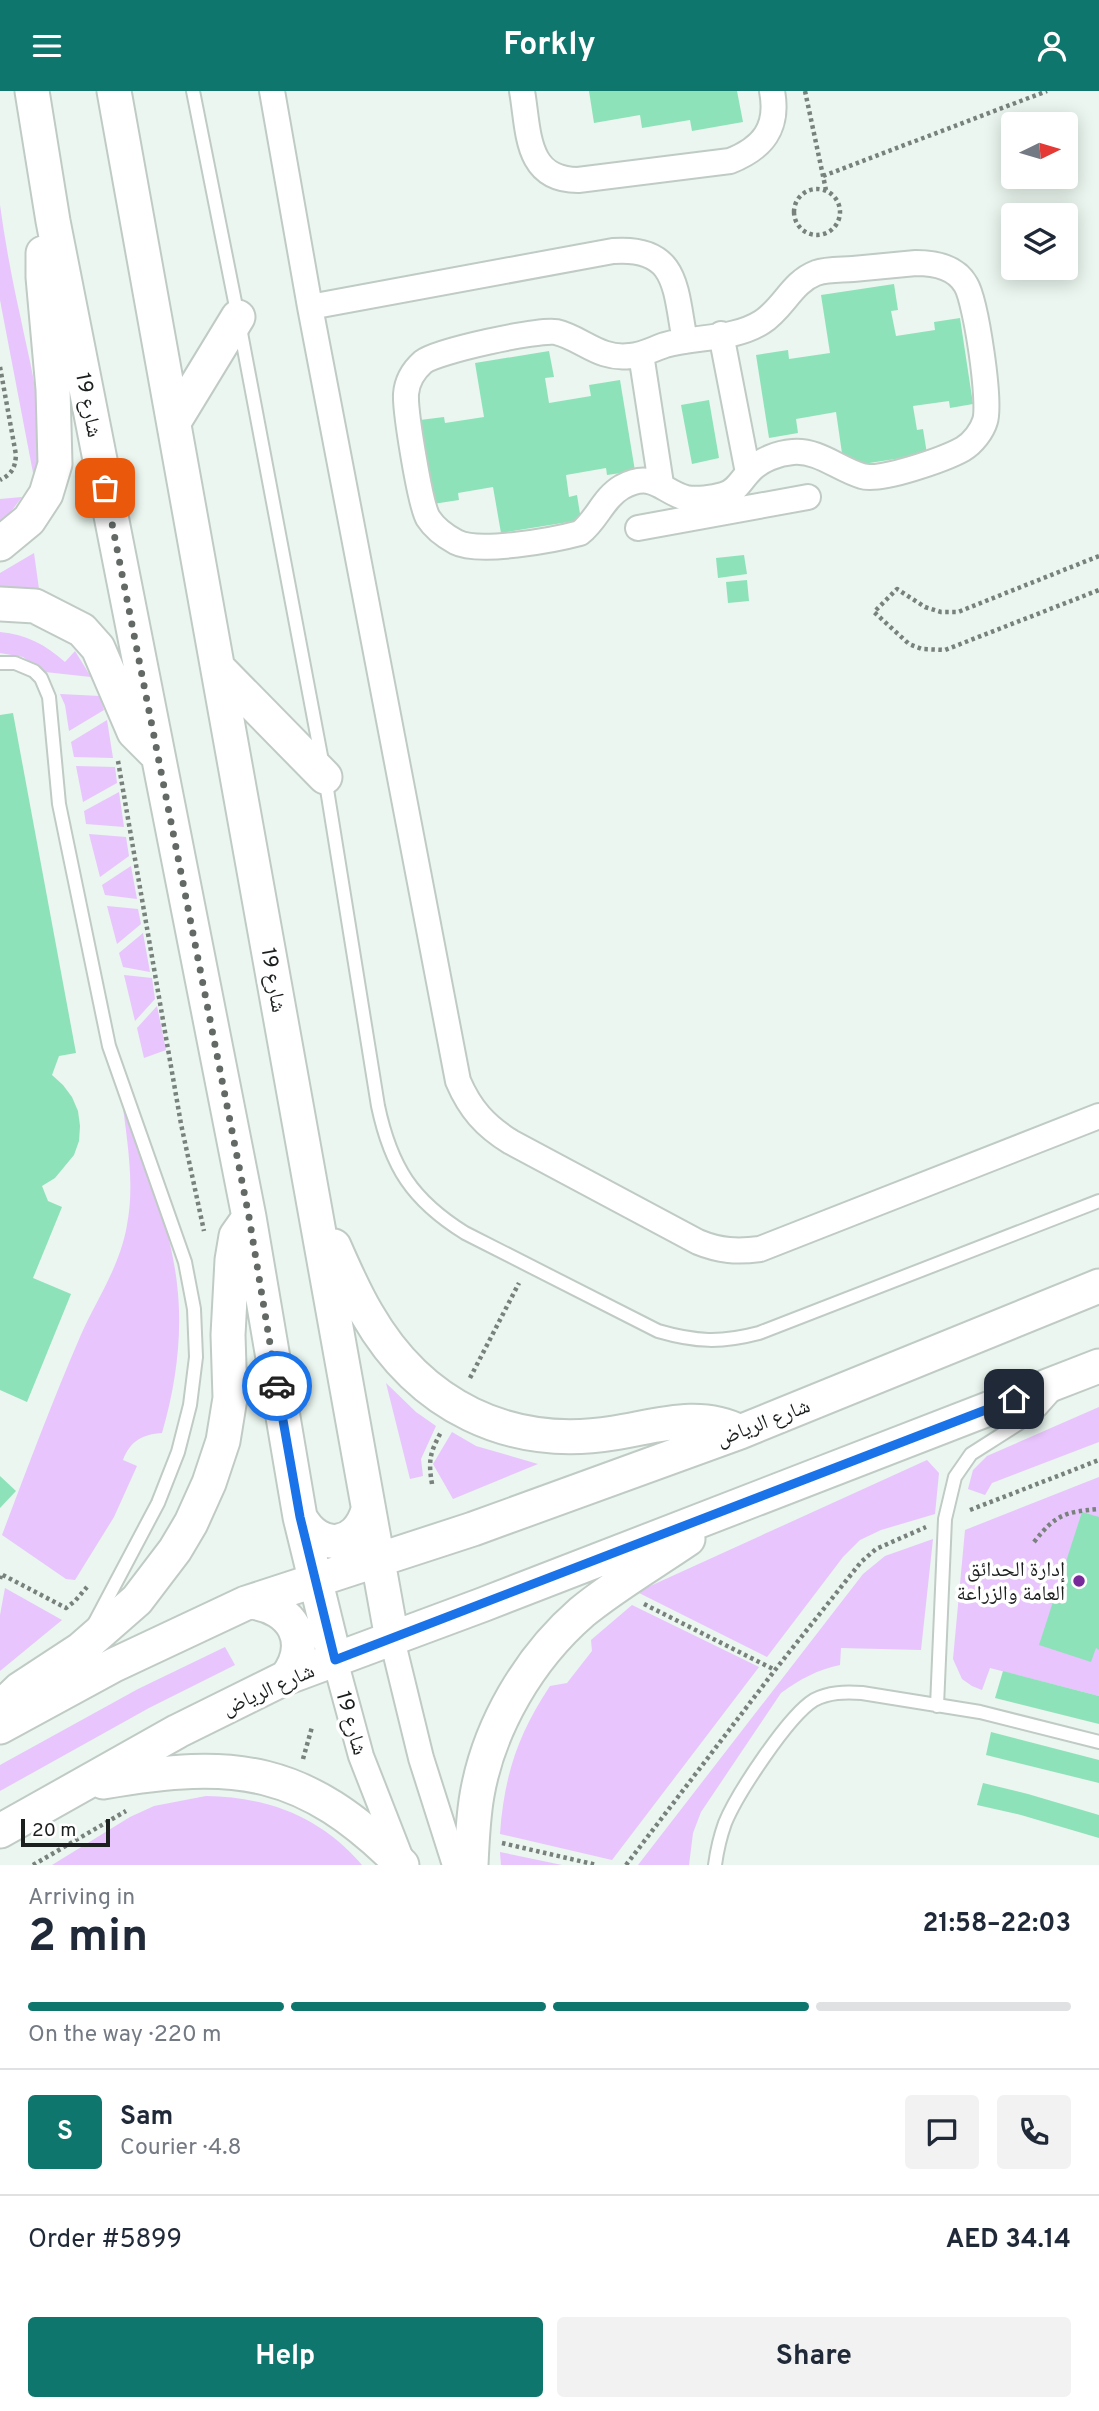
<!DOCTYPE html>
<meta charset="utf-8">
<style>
:root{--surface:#fff;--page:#f2f2f3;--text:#1f2937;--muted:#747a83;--line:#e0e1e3;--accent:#0f766e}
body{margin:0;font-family:Overpass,"Noto Naskh Arabic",sans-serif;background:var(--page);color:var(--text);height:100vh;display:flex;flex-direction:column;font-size:26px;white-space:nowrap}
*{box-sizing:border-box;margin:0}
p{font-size:23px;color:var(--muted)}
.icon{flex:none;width:38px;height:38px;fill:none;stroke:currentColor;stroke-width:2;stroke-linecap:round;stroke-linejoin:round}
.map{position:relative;height:1774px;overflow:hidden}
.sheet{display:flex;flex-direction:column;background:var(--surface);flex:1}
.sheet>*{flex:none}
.needle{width:46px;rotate:85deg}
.controls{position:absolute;left:1001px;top:21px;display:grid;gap:14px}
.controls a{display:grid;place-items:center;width:77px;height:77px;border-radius:7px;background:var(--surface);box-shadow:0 4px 18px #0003;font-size:35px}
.scale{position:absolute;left:21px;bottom:18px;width:89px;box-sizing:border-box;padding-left:7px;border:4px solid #1b1f1d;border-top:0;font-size:19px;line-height:24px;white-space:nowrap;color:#1b1f1d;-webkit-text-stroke:5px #fff;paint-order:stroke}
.pin{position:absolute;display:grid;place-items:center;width:60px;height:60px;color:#fff;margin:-30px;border-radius:14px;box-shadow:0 4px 10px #0006}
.courier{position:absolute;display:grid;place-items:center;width:70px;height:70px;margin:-35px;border:5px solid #1a73e8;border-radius:50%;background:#fff;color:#222;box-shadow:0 2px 9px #0007}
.headline em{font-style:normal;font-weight:700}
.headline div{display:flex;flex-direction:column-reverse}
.headline{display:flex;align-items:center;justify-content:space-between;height:119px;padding:0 28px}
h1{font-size:46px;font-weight:700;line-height:52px}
.bar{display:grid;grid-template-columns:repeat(4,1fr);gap:10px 7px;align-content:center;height:84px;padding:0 28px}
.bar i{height:9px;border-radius:5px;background:var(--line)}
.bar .current{background:var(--accent)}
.bar p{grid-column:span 4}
.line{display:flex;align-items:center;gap:18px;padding:0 28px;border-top:2px solid var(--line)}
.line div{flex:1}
.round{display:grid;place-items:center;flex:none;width:74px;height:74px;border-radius:7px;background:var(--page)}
.button{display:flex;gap:14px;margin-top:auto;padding:14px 28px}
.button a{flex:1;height:80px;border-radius:7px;background:var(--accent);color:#fff;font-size:28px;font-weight:700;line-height:80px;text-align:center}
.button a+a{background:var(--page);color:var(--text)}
header{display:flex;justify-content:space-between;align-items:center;height:91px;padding:0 28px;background:var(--accent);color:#fff;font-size:32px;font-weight:700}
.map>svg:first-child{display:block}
</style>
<header><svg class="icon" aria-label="menu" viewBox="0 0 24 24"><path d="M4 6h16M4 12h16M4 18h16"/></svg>Forkly<svg class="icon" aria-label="person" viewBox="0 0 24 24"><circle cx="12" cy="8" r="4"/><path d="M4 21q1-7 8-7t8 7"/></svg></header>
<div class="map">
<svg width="1099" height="1774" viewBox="0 0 1099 1774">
<rect width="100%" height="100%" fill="#eaf6ef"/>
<path fill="#e8c5fc" d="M0,114C5,151 12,188 20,224C31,279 48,331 34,387L0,209Z
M22,406L0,435V408Z
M34,462L39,498L18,496L0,498V482Z
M0,541C26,543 46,554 65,571L75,560L91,586L45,581L23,566L0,562Z
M60,603L100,605L104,619L69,640L65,614Z
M107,629L113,667L74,666L71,651Z
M76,675L115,676L117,692L83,711Z
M119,701L124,736L86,733L84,720Z
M89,743L126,746L129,765L100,786Z
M131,775L137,808L105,804L102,794Z
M107,815L138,818L141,833L117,853Z
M143,842L150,881L123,876L119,862Z
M124,884L152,887L155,908L135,930Z
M157,915L166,959L144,967L137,937Z
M122,1008C143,1068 170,1130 177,1193C183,1243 176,1294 162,1342C143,1343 130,1350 123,1369L137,1375L114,1426L75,1489L66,1488L2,1444C27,1378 52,1311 80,1246C96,1209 120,1176 127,1134C135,1092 127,1050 122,1008Z
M386,1292L416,1321L436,1335L421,1368L423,1385L410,1388Z
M1099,1316V1351L992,1392L985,1404L968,1398L973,1379L987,1365Z
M452,1341L476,1355L538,1373L453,1408L433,1373Z
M927,1369L939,1382L935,1423L881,1439L860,1449L843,1466L767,1566L637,1501Z
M1099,1386V1605L990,1577L982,1599L972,1595L962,1588L953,1568L965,1439Z
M933,1448L921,1559L841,1557L840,1574C817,1579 800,1588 781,1602L701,1721L693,1742L689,1774H638L863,1483L885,1465Z
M5,1497L62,1529L0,1580V1524Z
M632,1514L759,1576L612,1769L500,1743C504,1685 518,1643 550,1595L567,1592L592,1560L591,1549Z
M225,1556L235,1574L149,1617L0,1700V1674L138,1598Z
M206,1705C268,1706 321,1726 362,1774H52L130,1726L154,1715Z
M500,1761L562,1774H501Z"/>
<path fill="#8ee2b9" d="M589,0H737L743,31L692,40L690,29L642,37L640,24L594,32Z
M894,193L898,219L891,220L896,245L935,239L934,231L960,227L973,313L950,317L949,310L913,315L917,339L923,338L927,363L844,376L836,321L796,328L798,342L769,347L756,264L788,259L789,268L830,262L821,204Z
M549,260L554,286L545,287L549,312L591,305L589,294L620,289L635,380L607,384L606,377L566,384L569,406L577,404L581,429L501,442L493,396L458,402L459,409L433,413L420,329L444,326L445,332L484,326L475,272Z
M709,309L719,367L692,373L681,314Z
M744,464L747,483L718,487L716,467Z
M747,489L749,510L728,512L726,491Z
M13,622L76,962L59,965L52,984L63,994L72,1006L78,1020L80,1035L79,1050L74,1064L55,1087L42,1095L48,1110L62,1116L33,1187L71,1203L27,1311L0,1299V624Z
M0,1385L16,1400L0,1417Z
M1082,1421L1099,1426V1559L1096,1557L1091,1571L1039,1554Z
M1003,1580L1099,1605V1633L995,1607Z
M991,1641L1099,1669V1692L986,1664Z
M983,1692L1028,1703L1099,1724V1747L1021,1724L977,1714Z"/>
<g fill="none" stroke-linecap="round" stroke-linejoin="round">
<g stroke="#c0cbc5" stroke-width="16">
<path id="lane" d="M193,0L238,226L325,686L378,1015C391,1076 412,1109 465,1142L658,1240C696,1251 721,1252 759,1242L1099,1110
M0,572H15L34,580L41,587L49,606L59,713L109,955L185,1171L194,1218L196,1266L190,1314L178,1361L158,1412L95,1531
M937,1615L945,1428L955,1386L971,1363L1040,1319L1056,1301
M715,1774C717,1759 720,1746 725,1732C737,1703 788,1625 814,1609C829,1601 845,1601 862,1602L980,1621L1099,1651"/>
</g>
<g stroke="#c0cbc5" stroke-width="28">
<path id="street" d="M272,0L310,216L458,990C470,1018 485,1035 511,1051L698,1151C720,1160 737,1161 760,1158L1099,1025
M522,0C529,40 525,89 578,89L730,70C763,57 779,37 772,0
M916,172C936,172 956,176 966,194C976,211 991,311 985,330C982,340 973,352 963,358C945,368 880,391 862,385C838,378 819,359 793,361C778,362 760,369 750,380C741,389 736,401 723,404C713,407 696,409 686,407C661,400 653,379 622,396C603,407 597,429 580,442C554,449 479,463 456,451C445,445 435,438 428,427C420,413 405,320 406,303C407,290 414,279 423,271C437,260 538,238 556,241C582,247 599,269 630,265C643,264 653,258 665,254C696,245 734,249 762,231C783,218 792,191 816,182C828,178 841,179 853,178C874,176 895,174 916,172Z
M310,216L613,160C679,155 675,199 685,250
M721,243L748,382
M641,263L661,393
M638,437L808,406
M392,1548L421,1667L455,1774
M335,1569L361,1665L402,1770"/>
</g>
<g stroke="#c0cbc5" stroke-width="37">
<path id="secondary" d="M32,0L53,130L249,1126L300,1426L335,1569
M114,0L392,1548
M174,331L238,226
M0,453L29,429L46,403L55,373L53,298L43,186V162
M0,513L35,515L82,539L98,557L134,641L154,661
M218,577L325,686
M334,1155C344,1178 354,1201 367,1223C420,1315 509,1359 614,1342C657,1335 700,1320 740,1341
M300,1426C319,1461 357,1458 368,1419
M251,1511C293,1516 313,1551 286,1587
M0,1617L20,1598L81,1558L137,1509L175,1459L191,1432L209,1392L223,1350L230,1307L228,1244L232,1169L236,1145L248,1128
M0,1636L114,1574L246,1512L473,1438L740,1341L1099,1195
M103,1691C236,1668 304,1676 402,1774
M0,1740L178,1640L283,1588L482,1514L1099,1275
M471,1774C472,1751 473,1727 477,1704C489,1635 529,1567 582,1521C615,1494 653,1472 688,1448"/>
</g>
<path stroke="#79817d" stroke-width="4.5" stroke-dasharray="3.5 3.5" stroke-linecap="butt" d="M805,0L826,99
M823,85L1047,0
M794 121a23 23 0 1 1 46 0a23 23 0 1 1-46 0Z
M0,276L16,364C15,377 12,383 0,389
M1099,465L958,521H941L925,516L897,498L874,521L909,553L922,558L945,559L1099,499
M118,670L181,1033L204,1140
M470,1287L519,1192
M432,1393C428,1369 430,1362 441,1341
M970,1419L1099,1369
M1034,1451C1056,1423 1065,1421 1099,1418
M0,1488L1,1483L66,1517L75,1510L87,1496
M644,1513L775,1579
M303,1668L312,1636
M502,1752L597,1774
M33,1774L126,1720
M626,1774L775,1579L861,1471L876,1458L926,1436"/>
<use href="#lane" stroke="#fff" stroke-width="12"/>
<use href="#street" stroke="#fff" stroke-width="24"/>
<use href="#secondary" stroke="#fff" stroke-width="33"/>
</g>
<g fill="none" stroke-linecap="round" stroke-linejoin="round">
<path stroke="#636a66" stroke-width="7" stroke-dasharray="0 12.6" d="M105,397L249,1126L277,1295"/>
<path stroke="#1a73e8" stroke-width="9" d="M277,1295L300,1426L335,1569L1014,1308"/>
</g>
<circle fill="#78299a" stroke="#fff" stroke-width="2.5" cx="1079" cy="1490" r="7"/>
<g text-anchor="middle" stroke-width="7" stroke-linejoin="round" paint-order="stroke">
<g font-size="21" fill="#1b1f1d" stroke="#fff">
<text transform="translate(89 314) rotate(79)" y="7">شارع 19</text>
<text transform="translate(274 889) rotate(80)" y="7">شارع 19</text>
<text transform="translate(763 1331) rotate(-21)" y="7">شارع الرياض</text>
<text transform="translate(268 1598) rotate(-24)" y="7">شارع الرياض</text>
<text transform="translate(352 1632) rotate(74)" y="7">شارع 19</text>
</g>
<g font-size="21" fill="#1b1f1d" stroke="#fff" text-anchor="end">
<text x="1065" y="1485">إدارة الحدائق<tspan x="1065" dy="24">العامة والزراعة</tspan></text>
</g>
</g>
</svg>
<div class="controls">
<a><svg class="needle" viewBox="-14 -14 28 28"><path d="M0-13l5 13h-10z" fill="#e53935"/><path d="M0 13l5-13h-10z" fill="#747a83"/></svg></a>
<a><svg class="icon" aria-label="layers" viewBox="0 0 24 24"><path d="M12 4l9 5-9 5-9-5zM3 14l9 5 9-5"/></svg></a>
</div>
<div class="scale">20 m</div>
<div class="pin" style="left:105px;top:397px;background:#ea580c"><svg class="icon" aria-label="bag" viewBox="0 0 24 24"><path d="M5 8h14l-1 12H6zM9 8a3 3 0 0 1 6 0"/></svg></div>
<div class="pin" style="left:1014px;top:1308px;background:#1f2937"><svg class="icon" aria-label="home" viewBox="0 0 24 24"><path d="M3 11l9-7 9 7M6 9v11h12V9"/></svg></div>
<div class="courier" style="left:277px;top:1295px"><svg class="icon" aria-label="car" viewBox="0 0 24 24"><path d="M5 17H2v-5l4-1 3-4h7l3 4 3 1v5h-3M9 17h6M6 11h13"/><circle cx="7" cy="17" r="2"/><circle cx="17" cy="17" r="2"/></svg></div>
</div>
<section class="sheet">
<div class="headline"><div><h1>2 min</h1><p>Arriving in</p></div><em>21:58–22:03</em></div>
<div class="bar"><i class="current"></i><i class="current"></i><i class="current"></i><i></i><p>On the way · 220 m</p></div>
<div class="line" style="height:126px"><b class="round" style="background:var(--accent);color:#fff">S</b><div><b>Sam</b><p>Courier · 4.8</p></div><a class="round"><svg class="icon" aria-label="chat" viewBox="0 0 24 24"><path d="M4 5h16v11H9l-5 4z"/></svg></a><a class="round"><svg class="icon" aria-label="phone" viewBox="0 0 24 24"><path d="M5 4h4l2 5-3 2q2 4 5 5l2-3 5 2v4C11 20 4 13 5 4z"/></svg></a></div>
<div class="line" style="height:91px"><div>Order #5899</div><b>AED 34.14</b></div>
<div class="button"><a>Help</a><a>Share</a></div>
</section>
